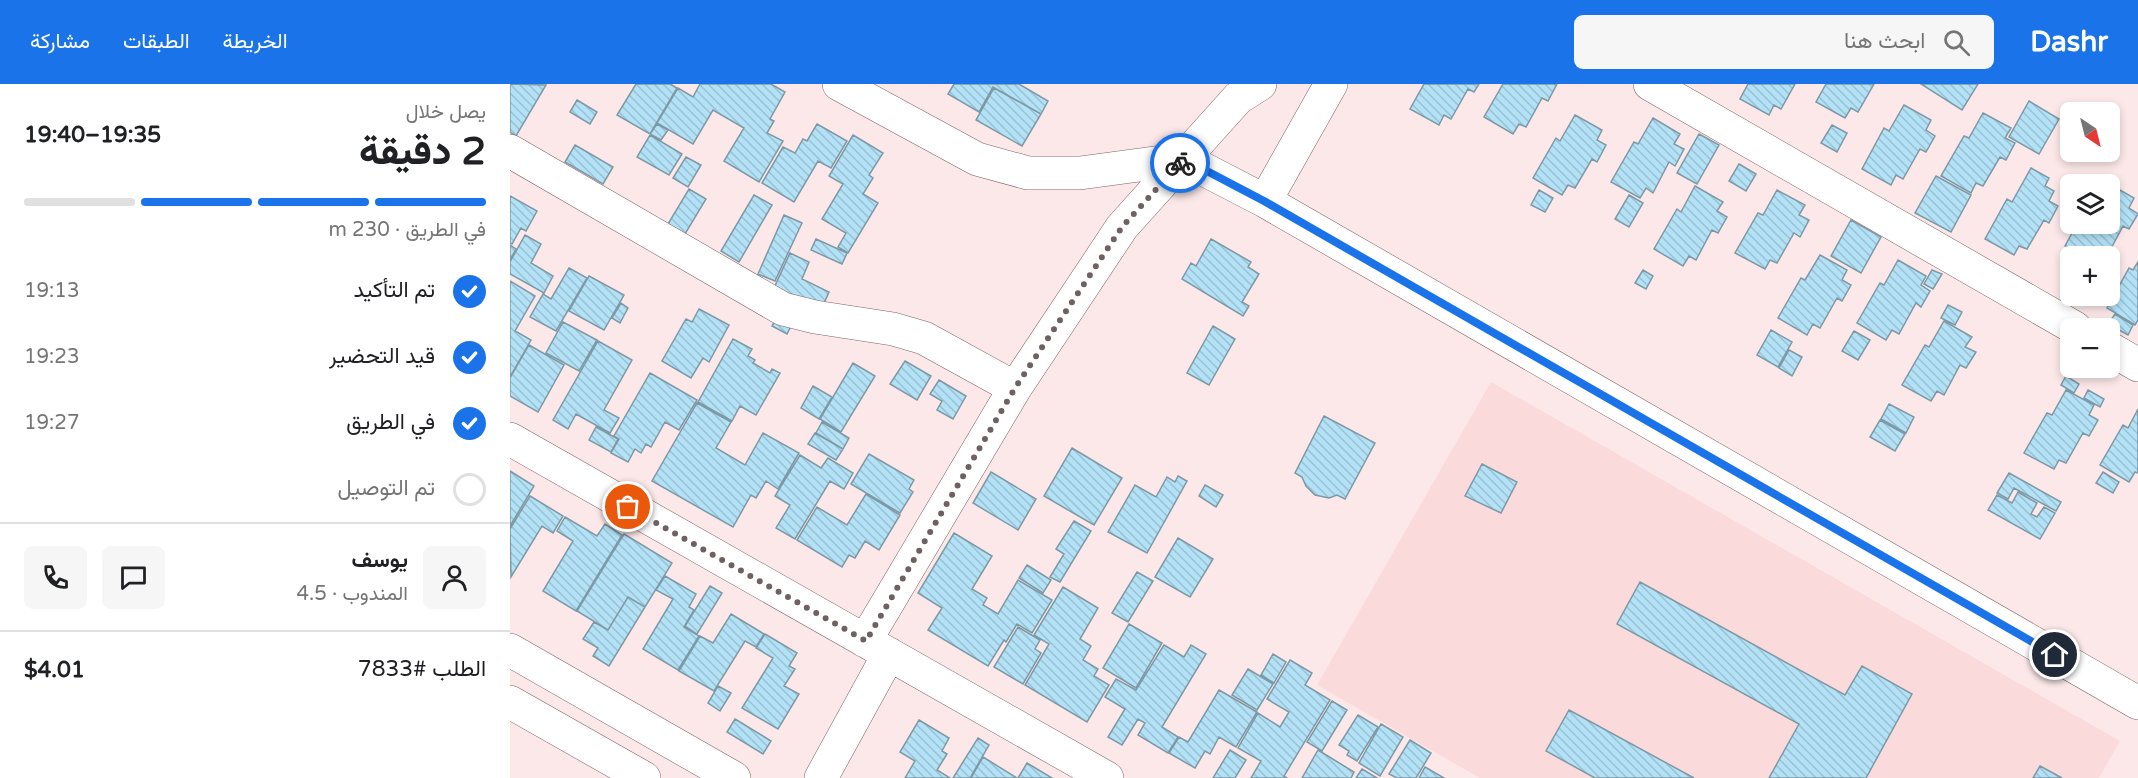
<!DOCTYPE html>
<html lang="ar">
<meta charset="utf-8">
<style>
:root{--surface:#fff;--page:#f6f6f6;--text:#202124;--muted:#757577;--line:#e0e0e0;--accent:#1a73e8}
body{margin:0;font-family:"Varela Round",Vazirmatn,sans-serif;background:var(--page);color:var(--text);direction:rtl;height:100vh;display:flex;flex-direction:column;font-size:22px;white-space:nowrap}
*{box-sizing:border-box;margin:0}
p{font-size:20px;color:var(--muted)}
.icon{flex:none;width:33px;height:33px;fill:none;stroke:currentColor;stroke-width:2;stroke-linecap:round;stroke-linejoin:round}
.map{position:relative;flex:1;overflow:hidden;direction:ltr}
.sheet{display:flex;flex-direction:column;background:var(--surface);width:510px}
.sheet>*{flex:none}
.needle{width:39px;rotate:145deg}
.buttons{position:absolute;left:1550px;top:18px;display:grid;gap:12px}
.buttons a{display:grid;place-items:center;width:60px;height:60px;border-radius:9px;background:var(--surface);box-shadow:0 3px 9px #0003;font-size:30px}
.pin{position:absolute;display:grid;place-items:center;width:51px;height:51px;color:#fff;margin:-26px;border:3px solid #fff;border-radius:50%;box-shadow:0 2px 6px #0007}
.courier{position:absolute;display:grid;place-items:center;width:60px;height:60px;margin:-30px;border:4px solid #1a73e8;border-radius:50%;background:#fff;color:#222;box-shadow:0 2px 8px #0007}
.headline em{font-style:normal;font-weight:800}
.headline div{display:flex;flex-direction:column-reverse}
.headline{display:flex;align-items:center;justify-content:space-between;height:102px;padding:0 24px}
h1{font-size:39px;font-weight:800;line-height:45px}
.bar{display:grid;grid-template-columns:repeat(4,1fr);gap:9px 6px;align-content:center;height:72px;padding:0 24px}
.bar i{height:8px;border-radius:4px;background:var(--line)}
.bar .selected{background:var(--accent)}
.bar p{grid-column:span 4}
.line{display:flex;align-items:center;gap:15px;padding:0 24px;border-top:2px solid var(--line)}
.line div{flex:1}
.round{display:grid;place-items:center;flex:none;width:63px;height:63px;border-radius:9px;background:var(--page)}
ol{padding:0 24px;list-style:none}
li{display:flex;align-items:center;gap:18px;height:66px}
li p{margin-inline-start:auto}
li .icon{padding:6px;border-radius:50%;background:var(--accent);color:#fff;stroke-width:4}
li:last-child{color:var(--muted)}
li i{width:33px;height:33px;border:3px solid var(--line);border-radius:50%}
header{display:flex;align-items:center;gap:36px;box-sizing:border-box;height:84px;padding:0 30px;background:var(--accent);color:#fff}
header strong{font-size:28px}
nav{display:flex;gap:33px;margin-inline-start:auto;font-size:21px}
.search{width:420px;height:54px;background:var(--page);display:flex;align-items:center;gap:15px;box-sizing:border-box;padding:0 21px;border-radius:9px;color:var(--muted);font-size:22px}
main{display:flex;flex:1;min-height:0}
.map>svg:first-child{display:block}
</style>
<header>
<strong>Dashr</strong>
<div class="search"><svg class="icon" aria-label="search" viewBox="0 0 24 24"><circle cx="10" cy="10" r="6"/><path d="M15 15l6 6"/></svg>ابحث هنا</div>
<nav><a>الخريطة</a><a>الطبقات</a><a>مشاركة</a></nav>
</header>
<main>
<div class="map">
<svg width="1628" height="694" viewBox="0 0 1628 694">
<defs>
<pattern id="building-back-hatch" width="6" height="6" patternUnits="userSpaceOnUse" patternTransform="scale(1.5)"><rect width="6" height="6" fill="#b3e2f7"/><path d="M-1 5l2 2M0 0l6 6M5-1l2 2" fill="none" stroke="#9ac1d3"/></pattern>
</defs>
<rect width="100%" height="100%" fill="#fce8e9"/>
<path fill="#fbdadb" d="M981,298L1610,657L1589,694H970L807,601Z"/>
<path fill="url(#building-back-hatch)" stroke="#7d99a5" stroke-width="1.5" d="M0,0L36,1L6,52L0,48Z
M126,0H160L167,4L140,50L107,31Z
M190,0H261L275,8L260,35L264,37L257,49L273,57L249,98L214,77L234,44L203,26L183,60L147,39L168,4L183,13Z
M444,0H509L538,17L531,30L483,3L469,28L438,10Z
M914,0H969L964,8L958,5L941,35L934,31L929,41L900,25Z
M993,0H1047L1038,17L1032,14L1016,43L1009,40L1003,50L974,33Z
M1238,0H1285L1271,25L1264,21L1259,31L1230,15Z
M1316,0H1364L1348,28L1341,24L1335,34L1306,18Z
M1411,0H1468L1452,26Z
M484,4L531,30L512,62L466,36Z
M67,16L87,28L80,40L60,28Z
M1519,17L1549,35L1529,70L1499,53Z
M1394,21L1421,36L1416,46L1425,52L1416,68L1410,65L1393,95L1386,91L1381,101L1352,85L1374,44L1379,47Z
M1473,29L1501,44L1495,54L1505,59L1496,76L1490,73L1473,102L1466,99L1461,109L1431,92L1454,52L1459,54Z
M1065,31L1092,46L1087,56L1096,61L1087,78L1082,75L1065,104L1058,101L1052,111L1023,94L1046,54L1050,57Z
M1143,34L1170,50L1164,60L1174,65L1165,82L1159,78L1143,109L1136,104L1130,114L1101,98L1124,58L1128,60Z
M147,40L158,46L151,56L140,50Z
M307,40L337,57L321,84L308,77L284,118L252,99L273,63L285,69L293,55L297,57Z
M1322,41L1337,49L1327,68L1311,59Z
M1189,50L1209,61L1187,100L1167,89Z
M140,51L172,70L159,91L127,73Z
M343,51L373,69L359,91L363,94L353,110L368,119L338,169L328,163L336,149L312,135L333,100L319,92Z
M65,61L103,83L93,100L55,78Z
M176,73L191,81L178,103L163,94Z
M1229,80L1246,90L1236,107L1219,97Z
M1521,84L1539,94L1535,102L1544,107L1539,117L1548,122L1539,139L1534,136L1517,165L1509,162L1504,171L1475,155L1497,115L1502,118Z
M1426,92L1461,111L1441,148L1405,129Z
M1596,98L1624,114L1619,124L1628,130L1619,145L1613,142L1597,172L1589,168L1587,172H1573L1555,162L1567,140H1599V100H1595Z
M1185,102L1213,118L1207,127L1217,133L1208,149L1202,146L1186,176L1179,172L1173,182L1144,165L1167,125L1171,128Z
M179,105L196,115L175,150L158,140Z
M1029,106L1043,114L1035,128L1021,121Z
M1267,106L1295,121L1289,131L1299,136L1290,153L1284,149L1267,179L1260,176L1255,185L1225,169L1248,129L1253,131Z
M244,111L262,121L229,178L211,167Z
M1119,111L1133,119L1119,143L1105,135Z
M0,112L27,127L16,147L11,144L2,160L0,159Z
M274,131L292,139L265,197L248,190Z
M1341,136L1371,153L1351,189L1321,172Z
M15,151L31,160L21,179L43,192L34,209L0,190V178Z
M306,155L337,169L332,180L301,166Z
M701,155L741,178L738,183L749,190L732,218L739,222L733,232L672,195L681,179L686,182Z
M0,161L6,165L0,176Z
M280,169L299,178L292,195L319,208L311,226L264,204Z
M1310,171L1337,186L1332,196L1341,201L1332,217L1327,214L1310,244L1303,240L1297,251L1268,234L1291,194L1295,196Z
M1388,176L1416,192L1411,201L1420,207L1411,223L1406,219L1389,250L1382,246L1376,256L1347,239L1370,199L1374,201Z
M1628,178V236L1625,241L1597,224L1619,184L1623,186Z
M59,184L77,194L46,247L20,233L33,210L41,215Z
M1133,186L1143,192L1136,205L1125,199Z
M1422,186L1432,190L1423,205L1414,200Z
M79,192L114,211L94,246L59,227Z
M0,197L25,212L5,247L21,256L0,293Z
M111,219L118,224L110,239L102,234Z
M1438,221L1452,228L1445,241L1431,234Z
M189,225L219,241L199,278L193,274L181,294L152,277L176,235L182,238Z
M1605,230L1623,241L1618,251L1598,240Z
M267,234L281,242L277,250L262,242Z
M1434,237L1462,253L1455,263L1466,268L1456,284L1450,281L1434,311L1427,307L1421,317L1392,301L1415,261L1419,263Z
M53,238L87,256L69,287L36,269Z
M703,242L725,255L699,301L677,289Z
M1261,246L1282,258L1268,283L1247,271Z
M1344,247L1360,256L1348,276L1332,267Z
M223,255L242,265L238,272L245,276L243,279L260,289L262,285L270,289L246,331L230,322L222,337L188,318Z
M88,257L122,276L94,326L109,334L100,349L66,330L58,345L43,336Z
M19,261L54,281L28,328L0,312V294Z
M1279,266L1292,273L1282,292L1269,284Z
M395,277L421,292L407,316L380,300Z
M343,279L365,292L331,348L310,335Z
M140,289L187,316L169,346L155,338L141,363L136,360L131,369L125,365L118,378L101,369L109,355L104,352Z
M1556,292L1569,300L1564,309L1551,301Z
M429,296L456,312L443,335L427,326L432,317L420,310Z
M303,302L322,313L309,335L291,324Z
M1556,306L1584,321L1579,331L1588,336L1579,352L1573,349L1556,379L1549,376L1544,385L1514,369L1537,329L1542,331Z
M1578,306L1594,315L1590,323L1574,314Z
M187,319L221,338L206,364L235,381L253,349L289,369L268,405L256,397L246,414L241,411L223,443L142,397Z
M1379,320L1404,333L1396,349L1371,335Z
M1628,325V389L1625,388L1619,398L1590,381L1613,341L1618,344Z
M814,332L865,359L835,415L827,411L819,414L805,411L796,402L792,393L785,389Z
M1370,336L1395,350L1385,367L1360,353Z
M312,338L339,354L333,365L306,349Z
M86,343L108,355L101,368L79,356Z
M305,349L333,365L326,376L298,360Z
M562,364L612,394L584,441L534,412Z
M359,370L404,396L399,405L403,408L390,429L341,400Z
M290,371L311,384L318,374L343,389L334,405L320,397L285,455L266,444L280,421L265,412Z
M972,380L1007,398L991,429L955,412Z
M0,387L24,402L0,442Z
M481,388L526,415L508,446L463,419Z
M1593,388L1609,398L1603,409L1586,399Z
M1499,389L1551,418L1546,427L1504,404L1498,415L1487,409Z
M668,392L677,397L637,469L598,448L625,401L646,413L657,393L665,398Z
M695,401L713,411L706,423L689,412Z
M1508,408L1527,419L1521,430L1527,433L1534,423L1545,429L1530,455L1478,426L1487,411L1502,419Z
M356,410L390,431L369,466L355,457L345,474L339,471L332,483L287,456L307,423L337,441Z
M20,412L53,432L43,449L32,442L1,493L0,445Z
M55,433L87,452L95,440L112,451L66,527L33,507L63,457L47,447Z
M564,437L581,447L550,498L540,493L554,470L546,465Z
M444,449L482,472L462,505L477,514L473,521L488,530L508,496L542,516L522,549L507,540L496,558L494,556L478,582L418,546L432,524L408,509Z
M114,450L162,479L135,523L118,513L98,546L67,527Z
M668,454L703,475L680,513L645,493Z
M517,481L541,496L533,509L509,494Z
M627,488L643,497L618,538L602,529Z
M155,492L186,510L179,523L184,526L174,543L189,552L168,586L133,565L163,515L146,506Z
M1130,498L1335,611L1352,582L1402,610L1356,694H1259L1289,640L1107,540Z
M200,502L212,509L187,550L175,542Z
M553,503L588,524L570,555L581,562L573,576L588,585L584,592L599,601L577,638L515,601L539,560L524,551Z
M118,513L135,523L99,582L83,572L88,564L73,555L84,538L98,546Z
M221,530L254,550L246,563L235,557L204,607L169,587L190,552L203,559Z
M619,540L652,559L626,604L593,584Z
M508,543L530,556L525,565L531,569L513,600L484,583Z
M255,550L287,569L279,582L285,585L274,602L289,610L268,645L232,624L263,574L246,564Z
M654,561L674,573L681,561L696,570L652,643L668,653L658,669L628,651L635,639L628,635L612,661L598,653L615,625L595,613L606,595L626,606Z
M763,570L776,578L764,599L751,591Z
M780,576L802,589L795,601L820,616L774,692L777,694H741L751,677L728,664L748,629L770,643L779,628L757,615Z
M738,585L763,600L747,626L722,611Z
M208,602L221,609L210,627L198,619Z
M709,606L747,628L726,663L709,653L700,670L695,667L685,684L659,669L669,653L678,658Z
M822,617L837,626L812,667L797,658Z
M1059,626L1184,694H1085L1036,667Z
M848,631L868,643L847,677L837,671L839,667L829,661Z
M225,635L261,657L253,670L217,648Z
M409,636L439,654L432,667L437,670L427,686L440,694H395L405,677L390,668Z
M871,640L893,653L870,692L849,679Z
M468,654L479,661L460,694H443Z
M900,656L921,669L906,694H887L879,690Z
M720,666L736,676L725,694H703Z
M808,666L844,688L841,694H792Z
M473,673L507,694H461Z
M517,679L542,694H508Z
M1530,682L1552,694H1523Z
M915,683L934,694H909Z
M852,685L867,694H846Z"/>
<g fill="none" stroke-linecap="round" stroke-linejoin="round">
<g stroke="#806465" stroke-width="34">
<path id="minor" d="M329,0L467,75L518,89H570L674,75L755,117L1628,619
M1140,0L1565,244
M0,67L273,225L305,233L383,245L414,254L505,304
M755,117L821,0
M1599,264L1628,281
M0,355L597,694
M355,557L505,304L612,143L728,14L750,0
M0,566L224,694
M0,618L134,694
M311,694L379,570"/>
</g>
<use href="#minor" stroke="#fff" stroke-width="33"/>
</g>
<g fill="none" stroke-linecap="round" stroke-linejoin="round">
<path stroke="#6f6161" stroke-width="6" stroke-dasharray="0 10.8" d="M118,423L356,557L505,304L612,143L670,79"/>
<path stroke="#1a73e8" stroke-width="8" d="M670,79L674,75L754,117L1545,571"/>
</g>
</svg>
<div class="buttons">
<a><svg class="needle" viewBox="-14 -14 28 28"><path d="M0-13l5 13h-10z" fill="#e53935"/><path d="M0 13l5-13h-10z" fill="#757577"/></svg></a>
<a><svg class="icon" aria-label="layers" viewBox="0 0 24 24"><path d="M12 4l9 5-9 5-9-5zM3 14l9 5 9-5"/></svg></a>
<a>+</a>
<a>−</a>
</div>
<div class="pin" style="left:118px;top:423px;background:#ea580c"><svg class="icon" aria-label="bag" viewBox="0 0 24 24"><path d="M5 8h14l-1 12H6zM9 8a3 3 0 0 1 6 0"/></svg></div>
<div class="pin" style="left:1545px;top:571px;background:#1f2937"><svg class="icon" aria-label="home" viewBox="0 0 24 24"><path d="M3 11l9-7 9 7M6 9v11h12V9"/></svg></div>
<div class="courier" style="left:670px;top:79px"><svg class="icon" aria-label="bike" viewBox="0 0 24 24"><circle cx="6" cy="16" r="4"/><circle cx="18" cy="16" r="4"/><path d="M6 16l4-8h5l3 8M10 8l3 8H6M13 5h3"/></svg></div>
</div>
<section class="sheet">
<div class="headline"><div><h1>2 دقيقة</h1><p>يصل خلال</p></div><em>19:35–19:40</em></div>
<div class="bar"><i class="selected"></i><i class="selected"></i><i class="selected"></i><i></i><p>في الطريق · 230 m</p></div>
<ol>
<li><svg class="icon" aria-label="check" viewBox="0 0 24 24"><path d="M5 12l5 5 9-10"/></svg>تم التأكيد<p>19:13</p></li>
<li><svg class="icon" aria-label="check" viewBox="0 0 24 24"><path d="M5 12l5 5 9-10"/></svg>قيد التحضير<p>19:23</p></li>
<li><svg class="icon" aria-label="check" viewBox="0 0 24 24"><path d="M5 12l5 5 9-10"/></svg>في الطريق<p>19:27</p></li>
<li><i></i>تم التوصيل</li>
</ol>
<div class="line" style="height:108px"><a class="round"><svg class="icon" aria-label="person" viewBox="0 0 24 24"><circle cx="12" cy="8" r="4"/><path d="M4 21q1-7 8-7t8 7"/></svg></a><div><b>يوسف</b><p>المندوب · 4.5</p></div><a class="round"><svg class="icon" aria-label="chat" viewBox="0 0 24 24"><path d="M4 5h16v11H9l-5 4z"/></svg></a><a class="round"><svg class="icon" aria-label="phone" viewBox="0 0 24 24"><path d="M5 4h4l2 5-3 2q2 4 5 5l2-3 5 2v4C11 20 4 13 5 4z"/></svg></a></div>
<div class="line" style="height:78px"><div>الطلب #7833</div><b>$4.01</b></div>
</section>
</main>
